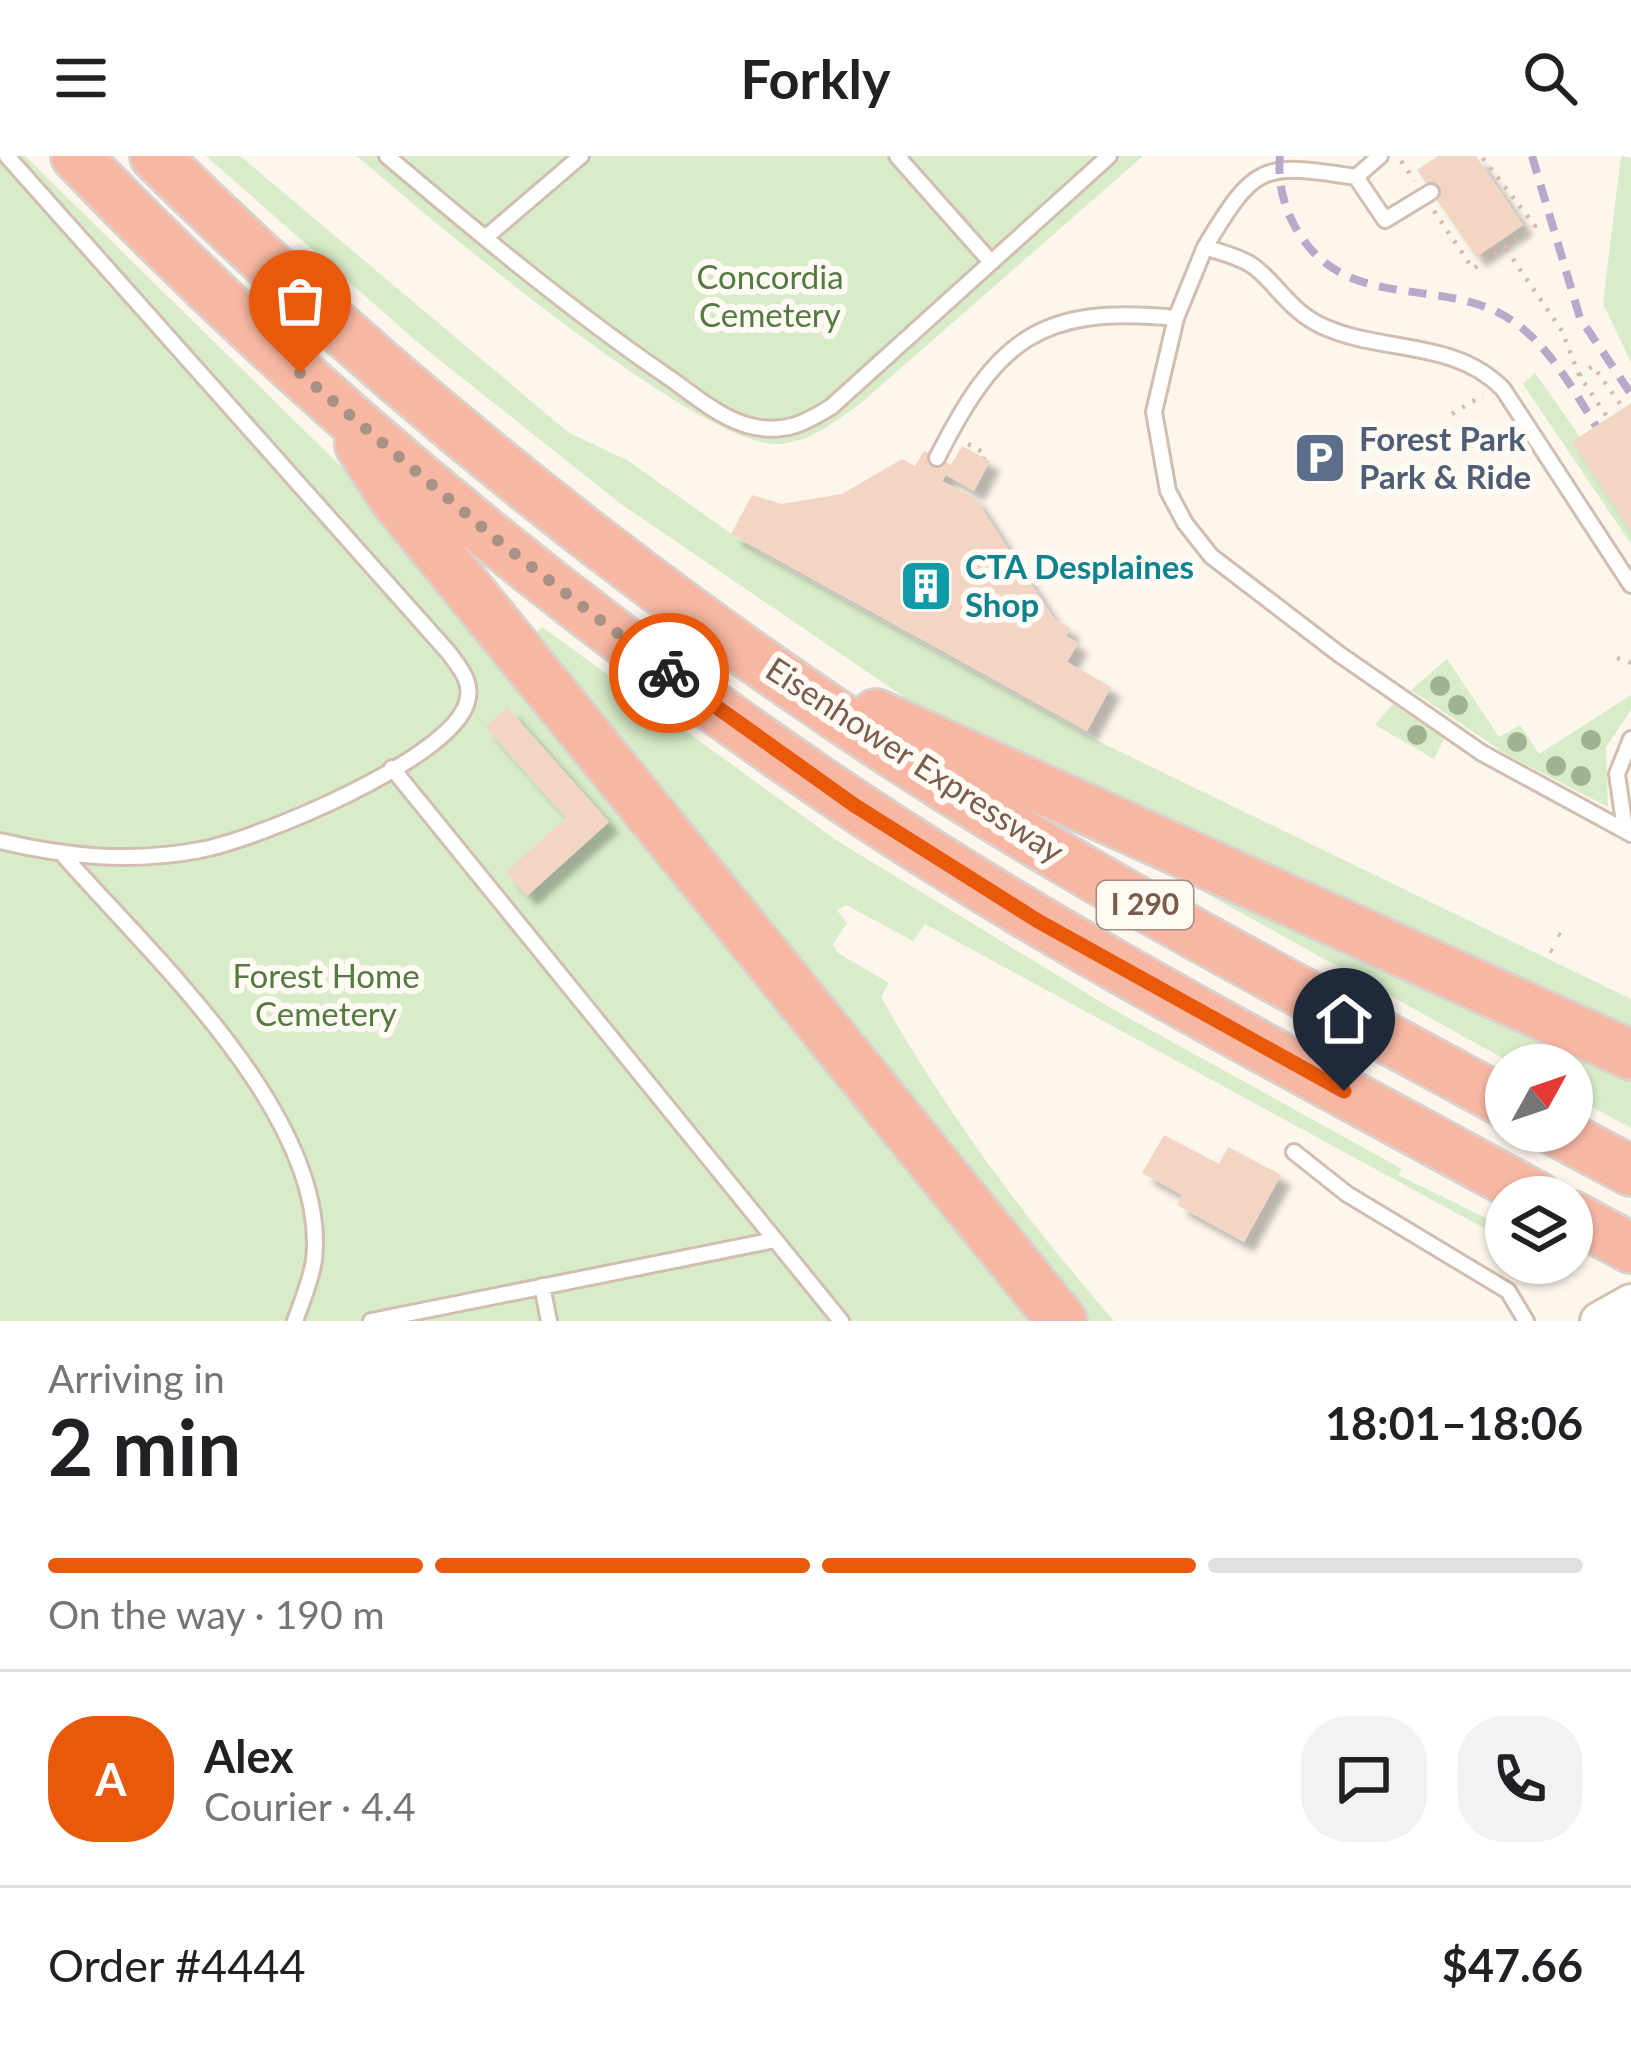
<!DOCTYPE html>
<meta charset="utf-8">
<style>
:root{--surface:#fff;--page:#f2f2f2;--text:#202124;--muted:#757577;--line:#e0e0e0;--accent:#ea580c}
body{margin:0;font-family:Lato,sans-serif;background:var(--page);color:var(--text);height:100vh;display:flex;flex-direction:column;font-size:45px;white-space:nowrap}
*{box-sizing:border-box;margin:0}
p{font-size:39px;color:var(--muted)}
.icon{flex:none;width:66px;height:66px;fill:none;stroke:currentColor;stroke-width:2;stroke-linecap:round;stroke-linejoin:round}
.map{position:relative;height:1165px;overflow:hidden}
.details{display:flex;flex-direction:column;background:var(--surface);flex:1}
.details>*{flex:none}
.needle{width:78px;rotate:50deg}
.fabs{position:absolute;left:1485px;top:888px;display:grid;gap:24px}
.fabs a{display:grid;place-items:center;width:108px;height:108px;border-radius:50%;background:var(--surface);box-shadow:0 3px 9px #0004;font-size:60px}
.pin{position:absolute;display:grid;place-items:center;width:102px;height:102px;color:#fff;margin:-123px -51px;border-radius:50% 50% 50% 0;rotate:-45deg;box-shadow:0 0 12px #0007}
.pin .icon{rotate:45deg}
.courier{position:absolute;display:grid;place-items:center;width:120px;height:120px;margin:-60px;border:9px solid #ea580c;border-radius:50%;background:#fff;color:#222;box-shadow:0 3px 15px #0007}
.headline em{font-style:normal;font-weight:700}
.headline div{display:flex;flex-direction:column-reverse}
.headline{display:flex;align-items:center;justify-content:space-between;height:204px;padding:0 48px}
h1{font-size:78px;font-weight:700;line-height:90px}
.bar{display:grid;grid-template-columns:repeat(4,1fr);gap:18px 12px;align-content:center;height:144px;padding:0 48px}
.bar i{height:15px;border-radius:9px;background:var(--line)}
.bar .current{background:var(--accent)}
.bar p{grid-column:span 4}
.line{display:flex;align-items:center;gap:30px;padding:0 48px;border-top:3px solid var(--line)}
.line div{flex:1}
.round{display:grid;place-items:center;flex:none;width:126px;height:126px;border-radius:48px;background:var(--page)}
header{display:flex;justify-content:space-between;align-items:center;height:156px;padding:0 48px;background:var(--surface);font-size:54px;font-weight:700}
.map>svg:first-child{display:block}
</style>
<header><svg class="icon" aria-label="menu" viewBox="0 0 24 24"><path d="M4 6h16M4 12h16M4 18h16"/></svg>Forkly<svg class="icon" aria-label="search" viewBox="0 0 24 24"><circle cx="10" cy="10" r="6"/><path d="M15 15l6 6"/></svg></header>
<div class="map">
<svg width="1631" height="1165" viewBox="0 0 1631 1165">
<defs>
<filter id="shadow"><feDropShadow dx="10" dy="10" stdDeviation="3" flood-color="#0004"/></filter>
</defs>
<rect width="100%" height="100%" fill="#fdf6ec"/>
<path fill="#d8ecc9" d="M0,0H25L370,339L1039,1165H0Z
M206,0H240L569,277L627,304L757,396L1100,586L1631,843V880L932,560L621,348L422,190Z
M357,0H1143L861,247C836,265 811,286 779,288C702,294 425,59 357,0Z
M1621,0L1631,2V206L1603,148Z
M1535,217L1580,281L1631,375V388L1523,228Z
M542,471L836,684L1109,851L1402,1013L1398,1019L1506,1072V1084L925,768L913,785L846,749L837,754L847,767L833,788L838,797L889,827L881,841C948,960 1025,1062 1114,1165H1089L528,484Z
M1447,503L1499,581L1520,569L1539,598L1631,539V554L1606,591L1608,651L1507,599L1411,534Z
M1393,548L1444,583L1434,603L1375,569Z
M1094,675L1631,921V972L1572,940V909H1515Z"/>
<path fill="#f3d5c3" filter="url(#shadow)" d="M1438,0H1476L1523,69L1476,101L1417,14Z
M1631,247V375L1572,286Z
M962,290L990,305L974,335L946,319L942,325L975,342L1054,463L1070,472L1066,480L1078,487L1067,506L1111,531L1087,575L731,378L752,339L782,348L842,338L902,303L915,310L924,295L951,309Z
M507,551L609,666L527,740L506,716L566,662L485,571Z
M1164,979L1219,1008L1228,991L1281,1019L1244,1086L1177,1049L1182,1039L1142,1017Z"/>
<g fill="none" stroke-linecap="round" stroke-linejoin="round">
<g stroke="#d1beb0" stroke-width="20">
<path id="lane" d="M387,0C478,77 570,154 668,221C694,239 723,265 755,271C786,277 805,267 831,251L1109,0
M897,0L990,105
M1356,21L1380,0
M485,82L581,0
M1205,91C1255,8 1261,6 1356,21L1385,64L1431,36
M937,302C996,185 1039,148 1176,162
M1631,429L1503,233C1453,182 1380,198 1320,169C1287,153 1272,121 1250,108C1237,100 1219,96 1205,91L1176,162L1154,256L1168,335L1185,367L1211,400L1339,498L1482,597L1631,678
M392,612L841,1165
M1625,673L1617,618L1631,583
M0,685C67,701 131,707 200,694C256,684 452,603 467,546C473,526 460,512 449,497L7,0
M64,700C150,798 330,962 314,1104C311,1125 302,1145 295,1165
M1294,996L1347,1038L1508,1135L1526,1165
M542,1130L549,1165
M371,1165L775,1084"/>
</g>
<g stroke="#d6c0b0" stroke-width="42">
<path id="secondary" d="M1599,1165L1631,1147"/>
</g>
<g stroke="#dad1cd" stroke-width="54">
<path id="highway" d="M76,0C309,243 574,461 854,649C1073,795 1307,915 1537,1041
M155,0C432,273 750,520 1086,716C1224,797 1366,870 1506,947
M360,289L393,341L1062,1165
M876,558L1631,899
M1556,975L1631,1015
M1572,1060L1631,1092"/>
</g>
<path stroke="#d9b8a5" stroke-width="4.5" stroke-dasharray="3 9" stroke-linecap="butt" d="M1401,5L1415,25
M1434,55L1473,113L1535,70L1481,0
M1506,93L1562,175L1579,219L1608,262
M1579,219L1593,210L1623,252
M1452,258L1483,239
M968,288L986,298L984,302
M1617,502L1631,507
M1558,778L1563,781
M1550,794L1555,797"/>
<use href="#lane" stroke="#fff" stroke-width="14"/>
<use href="#secondary" stroke="#fff" stroke-width="36"/>
<use href="#highway" stroke="#f7b7a3" stroke-width="48"/>
<path stroke="#b9a8c9" stroke-width="8" stroke-dasharray="18 12" stroke-linecap="butt" d="M1280,0C1277,28 1285,56 1300,79C1346,150 1426,125 1493,154C1541,175 1569,227 1596,270
M1532,0L1580,162L1631,238"/>
</g>
<g fill="#a0b28e">
<circle cx="1440" cy="530" r="10"/>
<circle cx="1458" cy="549" r="10"/>
<circle cx="1417" cy="579" r="10"/>
<circle cx="1591" cy="584" r="10"/>
<circle cx="1517" cy="586" r="10"/>
<circle cx="1556" cy="610" r="10"/>
<circle cx="1581" cy="620" r="10"/>
</g>
<g fill="none" stroke-linecap="round" stroke-linejoin="round">
<path stroke="#a89285" stroke-width="12" stroke-dasharray="0 21.6" d="M300,217L502,388L669,517"/>
<path stroke="#ea580c" stroke-width="15" d="M669,517L854,649L1038,765L1344,935"/>
</g>
<defs>
<g id="parking-square" transform="scale(2.7)"><rect x="-9" y="-9" width="18" height="18" rx="4" fill="#5c6f8a" stroke="#fffaf3"/><path d="M-3.5-5.5H1a3.5 3.5 0 0 1 0 7H-1V5.5H-3.5ZM-1-3.4V-.6H.8a1.4 1.4 0 0 0 0-2.8Z" fill="#fff"/></g>
<g id="building-square" transform="scale(2.7)"><rect x="-9" y="-9" width="18" height="18" rx="4" fill="#0f9aa8" stroke="#fffaf3"/><path d="M-4-6H4V6H1V3H-1V6H-4ZM-2.5-4.3h1.7v1.8h-1.7ZM.8-4.3h1.7v1.8H.8ZM-2.5-1h1.7V.8h-1.7ZM.8-1h1.7V.8H.8Z" fill="#fff"/></g>
</defs>
<g fill-rule="evenodd">
<use href="#parking-square" x="1320" y="302"/>
<use href="#building-square" x="926" y="430"/>
</g>
<g text-anchor="middle" stroke-width="12" stroke-linejoin="round" paint-order="stroke">
<rect fill="#fffaf3" stroke="#a28b7f" stroke-width="3" x="1097" y="725" width="96" height="48" rx="9"/>
<g font-size="30" font-weight="bold" fill="#7a5c4d">
<text x="1145" y="759">I 290</text>
</g>
<g font-size="33" fill="#537a41" stroke="#fffaf3">
<text x="770" y="133">Concordia<tspan x="770" dy="38">Cemetery</tspan></text>
<text x="326" y="832">Forest Home<tspan x="326" dy="38">Cemetery</tspan></text>
</g>
<g font-size="33" font-weight="bold" fill="#4e5e75" stroke="#fffaf3" text-anchor="start">
<text x="1359" y="295">Forest Park<tspan x="1359" dy="38">Park &amp; Ride</tspan></text>
</g>
<g font-size="33" font-weight="bold" fill="#0d838f" stroke="#fffaf3" text-anchor="start">
<text x="965" y="423">CTA Desplaines<tspan x="965" dy="38">Shop</tspan></text>
</g>
<g font-size="33" fill="#7a5c4d" stroke="#fffaf3">
<text transform="translate(915 604) rotate(33)" y="12">Eisenhower Expressway</text>
</g>
</g>
</svg>
<div class="fabs">
<a><svg class="needle" viewBox="-14 -14 28 28"><path d="M0-13l5 13h-10z" fill="#e53935"/><path d="M0 13l5-13h-10z" fill="#757577"/></svg></a>
<a><svg class="icon" aria-label="layers" viewBox="0 0 24 24"><path d="M12 4l9 5-9 5-9-5zM3 14l9 5 9-5"/></svg></a>
</div>
<div class="pin" style="left:300px;top:217px;background:#ea580c"><svg class="icon" aria-label="bag" viewBox="0 0 24 24"><path d="M5 8h14l-1 12H6zM9 8a3 3 0 0 1 6 0"/></svg></div>
<div class="pin" style="left:1344px;top:935px;background:#1f2937"><svg class="icon" aria-label="home" viewBox="0 0 24 24"><path d="M3 11l9-7 9 7M6 9v11h12V9"/></svg></div>
<div class="courier" style="left:669px;top:517px"><svg class="icon" aria-label="bike" viewBox="0 0 24 24"><circle cx="6" cy="16" r="4"/><circle cx="18" cy="16" r="4"/><path d="M6 16l4-8h5l3 8M10 8l3 8H6M13 5h3"/></svg></div>
</div>
<section class="details">
<div class="headline"><div><h1>2 min</h1><p>Arriving in</p></div><em>18:01–18:06</em></div>
<div class="bar"><i class="current"></i><i class="current"></i><i class="current"></i><i></i><p>On the way · 190 m</p></div>
<div class="line" style="height:216px"><b class="round" style="background:var(--accent);color:#fff">A</b><div><b>Alex</b><p>Courier · 4.4</p></div><a class="round"><svg class="icon" aria-label="chat" viewBox="0 0 24 24"><path d="M4 5h16v11H9l-5 4z"/></svg></a><a class="round"><svg class="icon" aria-label="phone" viewBox="0 0 24 24"><path d="M5 4h4l2 5-3 2q2 4 5 5l2-3 5 2v4C11 20 4 13 5 4z"/></svg></a></div>
<div class="line" style="height:156px"><div>Order #4444</div><b>$47.66</b></div>
</section>
